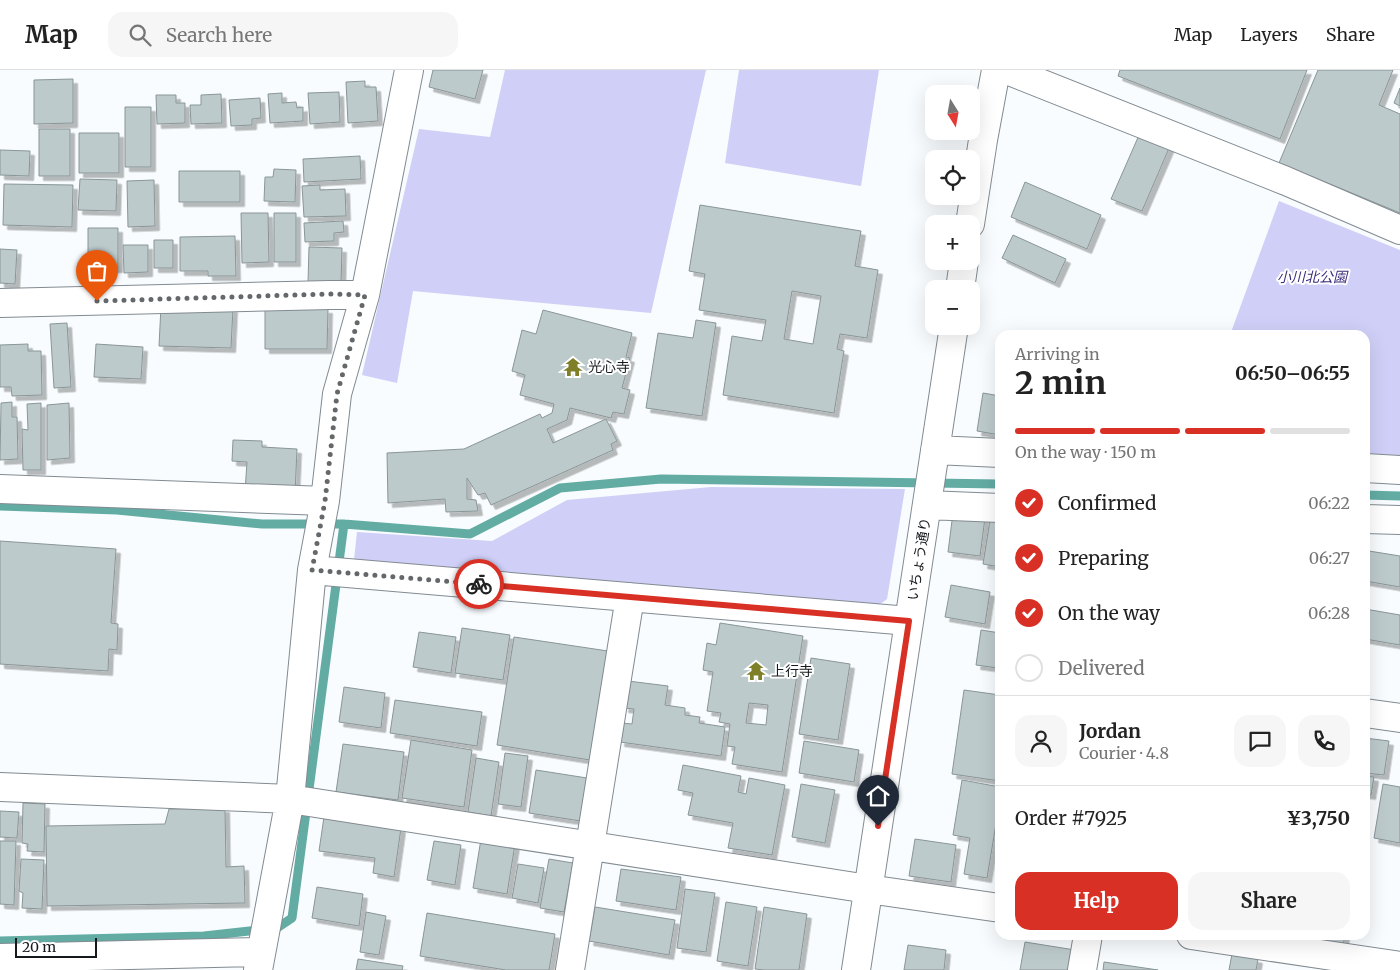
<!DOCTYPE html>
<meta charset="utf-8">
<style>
:root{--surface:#fff;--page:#f6f6f6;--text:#222;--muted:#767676;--line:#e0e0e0;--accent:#d93025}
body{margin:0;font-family:Merriweather,"Noto Sans JP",serif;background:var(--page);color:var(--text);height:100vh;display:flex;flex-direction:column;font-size:19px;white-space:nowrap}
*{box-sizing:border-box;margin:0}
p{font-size:16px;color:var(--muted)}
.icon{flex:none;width:28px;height:28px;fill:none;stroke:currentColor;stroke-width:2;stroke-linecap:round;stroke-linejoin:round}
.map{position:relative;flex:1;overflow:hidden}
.panel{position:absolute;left:995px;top:260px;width:375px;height:610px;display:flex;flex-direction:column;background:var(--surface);border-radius:15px;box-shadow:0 5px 20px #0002}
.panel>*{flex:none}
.needle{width:32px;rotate:169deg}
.buttons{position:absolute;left:925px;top:15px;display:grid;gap:10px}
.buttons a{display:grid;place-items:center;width:55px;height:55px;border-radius:10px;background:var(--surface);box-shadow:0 5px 20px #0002;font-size:25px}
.scale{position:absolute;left:15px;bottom:12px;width:82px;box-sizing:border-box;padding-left:5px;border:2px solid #16191b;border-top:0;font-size:14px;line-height:18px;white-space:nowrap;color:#16191b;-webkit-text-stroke:4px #fff;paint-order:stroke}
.pin{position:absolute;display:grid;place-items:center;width:42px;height:42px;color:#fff;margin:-51px -21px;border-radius:50% 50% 50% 0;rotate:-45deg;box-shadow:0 0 5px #0007}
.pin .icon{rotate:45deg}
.courier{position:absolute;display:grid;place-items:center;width:50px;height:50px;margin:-25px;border:4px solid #d93025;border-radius:50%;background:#fff;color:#222;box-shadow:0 1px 6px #0007}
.overview em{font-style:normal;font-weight:700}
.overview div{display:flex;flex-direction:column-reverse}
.overview{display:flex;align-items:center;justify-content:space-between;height:85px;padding:0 20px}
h1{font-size:32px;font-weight:700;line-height:38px}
.bar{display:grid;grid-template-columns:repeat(4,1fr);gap:8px 5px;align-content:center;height:60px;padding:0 20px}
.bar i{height:6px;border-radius:4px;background:var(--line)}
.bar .current{background:var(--accent)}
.bar p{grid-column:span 4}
.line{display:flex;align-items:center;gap:12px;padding:0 20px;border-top:1px solid var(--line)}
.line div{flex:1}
.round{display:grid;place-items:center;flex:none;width:52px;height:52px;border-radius:15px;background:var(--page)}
ol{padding:0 20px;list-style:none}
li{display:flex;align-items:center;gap:15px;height:55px}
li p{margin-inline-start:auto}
li .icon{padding:5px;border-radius:50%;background:var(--accent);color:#fff;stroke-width:4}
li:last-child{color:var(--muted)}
li i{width:28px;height:28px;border:2px solid var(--line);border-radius:50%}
.action{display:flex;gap:10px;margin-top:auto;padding:10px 20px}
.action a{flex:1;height:58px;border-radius:15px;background:var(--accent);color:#fff;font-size:20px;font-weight:700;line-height:58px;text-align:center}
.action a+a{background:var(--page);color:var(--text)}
header{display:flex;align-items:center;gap:30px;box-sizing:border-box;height:70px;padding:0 25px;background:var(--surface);border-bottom:1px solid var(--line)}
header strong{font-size:24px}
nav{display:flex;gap:28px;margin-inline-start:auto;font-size:18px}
.search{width:350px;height:45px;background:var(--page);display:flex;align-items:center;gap:12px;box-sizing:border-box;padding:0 18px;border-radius:15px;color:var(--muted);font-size:19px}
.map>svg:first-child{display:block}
</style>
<header>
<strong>Map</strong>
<div class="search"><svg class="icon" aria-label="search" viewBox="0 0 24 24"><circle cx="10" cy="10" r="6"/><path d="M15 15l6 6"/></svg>Search here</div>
<nav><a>Map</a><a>Layers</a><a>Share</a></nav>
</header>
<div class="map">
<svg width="1400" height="900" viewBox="0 0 1400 900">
<defs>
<filter id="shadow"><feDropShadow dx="4.5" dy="4.5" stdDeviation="0" flood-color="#0004"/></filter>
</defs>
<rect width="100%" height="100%" fill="#f8fcfe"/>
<path fill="#d0cff7" d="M505,0H706L651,243L413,221L397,313L362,305L419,59L490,67Z
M739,0H879L861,116L725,93Z
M1279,131L1400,180V391L1365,389V265H1230Z
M711,417L905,419L887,529L879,535L354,490L357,462L492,471L567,430Z"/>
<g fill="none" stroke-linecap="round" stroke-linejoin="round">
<path stroke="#62aca4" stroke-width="9" d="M1365,425L1400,426
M0,436L117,440L262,454H344L470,464L560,418L661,409L1000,414
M0,871L204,866L277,858L292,848L344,454"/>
</g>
<path fill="#bdcacc" stroke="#899597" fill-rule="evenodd" filter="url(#shadow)" d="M433,0H483L475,29L429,17Z
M1120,0H1307L1280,69L1118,6Z
M1318,0H1393L1379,35L1400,44V143L1279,93Z
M73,9V53L34,54V10Z
M365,11V17H376L378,51L348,53L346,12Z
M1400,18V36L1394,33Z
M339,22L340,52L310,54L308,23Z
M282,23V33L296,32L297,38L303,37V51L270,53L268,24Z
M221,24L222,53L191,54L190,35H201V25Z
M156,25H176V33H185V53L157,54Z
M260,28L261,48L252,49V55L231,56L229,30Z
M125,37H151V97H125Z
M1143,56L1173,69L1142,141L1111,129Z
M39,59H70V106H39Z
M79,63H119V103H79Z
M0,80L30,81L29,106L0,105Z
M360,86L361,109L304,112L303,89Z
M274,99L296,100L295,132L264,131L265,107H273Z
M179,101H240V132H179Z
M80,109L117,110L116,141L78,140Z
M154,110L155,156L128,157L127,111Z
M1025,112L1101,145L1087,179L1011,147Z
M4,114L73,115L72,157L3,155Z
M320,115V120L345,119L346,146L304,147L302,116Z
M700,135L861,161L855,196L878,200L867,268L840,264L837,279L844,281L834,343L723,325L732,266L762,271L766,250L699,240L705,204L689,201ZM792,221L821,226L813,274L784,269Z
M241,143H268L269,192L242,193Z
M274,143H296V192H274Z
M343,151L344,162L334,163V171L305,172L304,153Z
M88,158H118V198L88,199Z
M1013,165L1066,189L1055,213L1002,188Z
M235,166L236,206H208V201H180V167Z
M154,170H173V198H154Z
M123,175H148V202L124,203Z
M309,177L342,178L341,213H308Z
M0,179L17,180L15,214L0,213Z
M161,236L233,238L231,278L159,276Z
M265,239H328L327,279H265Z
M543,240L632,263L626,287L630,288L622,318L630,320L624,344L613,342L611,348L570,338L567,350L547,359L553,373L606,349L617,371L611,374L613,380L491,435L485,423L478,425L467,408V429L476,430L478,441L446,442L445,429L388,433L387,383L464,379L540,344L542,348L552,343L554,334L520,325L525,305L512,301L522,260L536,264Z
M696,250L716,253L702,346L646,338L658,263L693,268Z
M67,253L71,317L54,318L50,254Z
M28,274V281H41L42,325L12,326L11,317H0V275Z
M96,274L143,277L141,309L94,307Z
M983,323L1000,326V365L977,361Z
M12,332V347H17L18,389L0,390L1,333Z
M41,333V400H23L22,359L28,360L27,334Z
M69,333L70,388L47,390V335Z
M233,370L262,371V377L297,379L295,424L245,422L247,392L232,391Z
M953,443L985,448L980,486L948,482Z
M991,444L1000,445V497L983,494Z
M0,471L116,479L111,553L118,554L117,580L109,579L108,601L0,594Z
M1369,481L1400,486V517L1365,511Z
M951,515L990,522L985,554L945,547Z
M1000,533V553H996Z
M1365,539L1400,545V575L1365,569Z
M720,553L803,566L782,702L732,694L735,677L727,676L730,654L719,652L721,643L707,641L713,602L703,600L707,573L716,575ZM749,633L768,635L766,655L746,653Z
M462,558L510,565L503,610L455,603Z
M981,560L1000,563V611L996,610L998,598L976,595Z
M419,562L456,567L451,603L413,597Z
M514,567L608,581L590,690L497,675Z
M811,588L850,594L838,670L799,664Z
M628,611L668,616L665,635L685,638V645L700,647L699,653L725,657L721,686L620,672L622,653L632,654L634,639L624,638Z
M344,617L385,623L381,658L339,652Z
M964,620L1000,625V711L952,704Z
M395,630L482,642L477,676L390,663Z
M1365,668L1389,671L1384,705L1365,703Z
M411,670L472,680L464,737L402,728Z
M804,671L859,680L854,712L799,703Z
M343,674L404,682L398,730L336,722Z
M505,683L528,686L521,737L498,734Z
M476,688L499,692L491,746L468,742Z
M683,695L741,706L738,722L746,724L749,708L785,715L772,785L728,778L733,753L688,745L693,723L678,720Z
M536,700L587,708L581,751L529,743Z
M1365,706L1374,707L1371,725L1365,724Z
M962,710L1000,717V730L987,808L964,804L970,768L953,765Z
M801,714L835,720L825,773L792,767Z
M1383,714L1400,717V773L1374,768Z
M23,733L45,734L44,782L27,781L28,774L22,773Z
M225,738L226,797L244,796L245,833L47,836L46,756L165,754L169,739Z
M0,741L19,742L17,768L0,767Z
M324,747L401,758L394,807L373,803L375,788L319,781Z
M481,769L515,774L507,824L473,818Z
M915,769L956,775L951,812L909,806Z
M0,771H16L14,835L0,834Z
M434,771L461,775L455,815L427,810Z
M21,789L44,790L42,839L22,838L23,823L19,821Z
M549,789L573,793L564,842L540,838Z
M518,794L544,798L538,833L512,828Z
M621,799L681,807L676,840L616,831Z
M317,817L363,824L359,856L312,848Z
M685,819L715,823L706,882L677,878Z
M726,832L757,837L748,896L717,891Z
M595,837L675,850L669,885L589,871Z
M764,837L807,844L799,900H764L755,899Z
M366,842L386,846L379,885L360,882Z
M427,843L555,864L549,900H506L420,886Z
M1306,865H1345L1343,876L1306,870Z
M1025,872L1075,880L1072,900H1020Z
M908,875L946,880L944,900H904Z
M1232,884L1258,889L1256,900H1229Z
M358,889L403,896L402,900H356Z
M1104,892L1158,900H1103Z"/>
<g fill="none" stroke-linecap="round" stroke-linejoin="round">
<g stroke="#828b91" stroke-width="30">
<path id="minor" d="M1007,0L1286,111L1400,160
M970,154L983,70L996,0
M960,219L964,191
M0,233L330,225H365
M935,380L1000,383
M1365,398L1400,400
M0,419L325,431
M927,435L1000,438
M1365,449L1400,450
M312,500L909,551
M1365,643L1400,648
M0,717L290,729L868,819L1000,838
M1191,865L1400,896
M0,888L261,882
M258,900L290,729L312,500L325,431L337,324L365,225L409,0
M570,900L630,527
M856,900L954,256
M1082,900L1088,865"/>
</g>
<use href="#minor" stroke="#fff" stroke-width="28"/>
</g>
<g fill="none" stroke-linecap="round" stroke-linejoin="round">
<path stroke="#65686a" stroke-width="5" stroke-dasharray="0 9" d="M97,231L330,224L365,225L337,324L325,431L312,500L479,514"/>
<path stroke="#d93025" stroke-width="6" d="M479,514L909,551L878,756"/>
</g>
<defs>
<g id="temple-bare" transform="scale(1.5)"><path d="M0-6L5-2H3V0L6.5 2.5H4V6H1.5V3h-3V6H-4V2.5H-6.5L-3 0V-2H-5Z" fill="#7f7f28" stroke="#fff" stroke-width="2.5" paint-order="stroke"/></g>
</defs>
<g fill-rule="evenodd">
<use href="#temple-bare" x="573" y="297"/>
<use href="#temple-bare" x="756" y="601"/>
</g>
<g text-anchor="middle" stroke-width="4" stroke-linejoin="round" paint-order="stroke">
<g font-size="14" font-style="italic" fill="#3b2c7c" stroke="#fff">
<text x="1312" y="212">小川北公園</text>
</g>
<g font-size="14" fill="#16191b" stroke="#fff" text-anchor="start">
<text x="588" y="302">光心寺</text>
<text x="771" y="606">上行寺</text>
</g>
<g font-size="14" fill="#16191b" stroke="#fff">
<text transform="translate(919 489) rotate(-81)" y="5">いちょう通り</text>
</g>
</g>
</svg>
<div class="buttons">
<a><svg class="needle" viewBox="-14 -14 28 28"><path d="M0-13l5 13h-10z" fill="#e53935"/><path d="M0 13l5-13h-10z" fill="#767676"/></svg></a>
<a><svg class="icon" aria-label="locate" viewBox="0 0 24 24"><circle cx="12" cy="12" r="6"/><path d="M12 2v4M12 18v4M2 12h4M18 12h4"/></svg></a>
<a>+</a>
<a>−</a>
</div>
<div class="scale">20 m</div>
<div class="pin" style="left:97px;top:231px;background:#ea580c"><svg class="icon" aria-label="bag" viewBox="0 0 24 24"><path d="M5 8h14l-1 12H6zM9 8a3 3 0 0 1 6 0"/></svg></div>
<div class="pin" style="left:878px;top:756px;background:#1f2937"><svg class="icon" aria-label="home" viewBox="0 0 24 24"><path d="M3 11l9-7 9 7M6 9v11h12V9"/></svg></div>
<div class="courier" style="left:479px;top:514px"><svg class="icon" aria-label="bike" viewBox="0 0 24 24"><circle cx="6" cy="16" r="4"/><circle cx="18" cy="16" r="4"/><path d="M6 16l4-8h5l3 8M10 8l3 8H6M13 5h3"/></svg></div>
<section class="panel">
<div class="overview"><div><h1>2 min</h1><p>Arriving in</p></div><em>06:50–06:55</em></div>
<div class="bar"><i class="current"></i><i class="current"></i><i class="current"></i><i></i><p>On the way · 150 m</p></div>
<ol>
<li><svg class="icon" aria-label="check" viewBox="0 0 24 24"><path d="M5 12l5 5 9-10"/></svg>Confirmed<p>06:22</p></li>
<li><svg class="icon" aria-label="check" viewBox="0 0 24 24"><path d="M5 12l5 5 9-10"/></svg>Preparing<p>06:27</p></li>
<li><svg class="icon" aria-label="check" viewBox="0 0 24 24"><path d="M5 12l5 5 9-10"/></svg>On the way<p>06:28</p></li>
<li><i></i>Delivered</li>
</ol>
<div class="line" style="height:90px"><a class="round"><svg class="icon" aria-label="person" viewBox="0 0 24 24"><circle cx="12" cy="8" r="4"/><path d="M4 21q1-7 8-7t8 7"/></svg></a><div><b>Jordan</b><p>Courier · 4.8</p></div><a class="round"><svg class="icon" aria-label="chat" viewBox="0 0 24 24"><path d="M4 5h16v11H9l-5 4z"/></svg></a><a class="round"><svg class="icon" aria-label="phone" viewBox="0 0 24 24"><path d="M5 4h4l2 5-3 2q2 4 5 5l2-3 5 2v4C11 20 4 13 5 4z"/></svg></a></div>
<div class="line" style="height:65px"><div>Order #7925</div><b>¥3,750</b></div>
<div class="action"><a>Help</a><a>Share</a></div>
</section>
</div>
